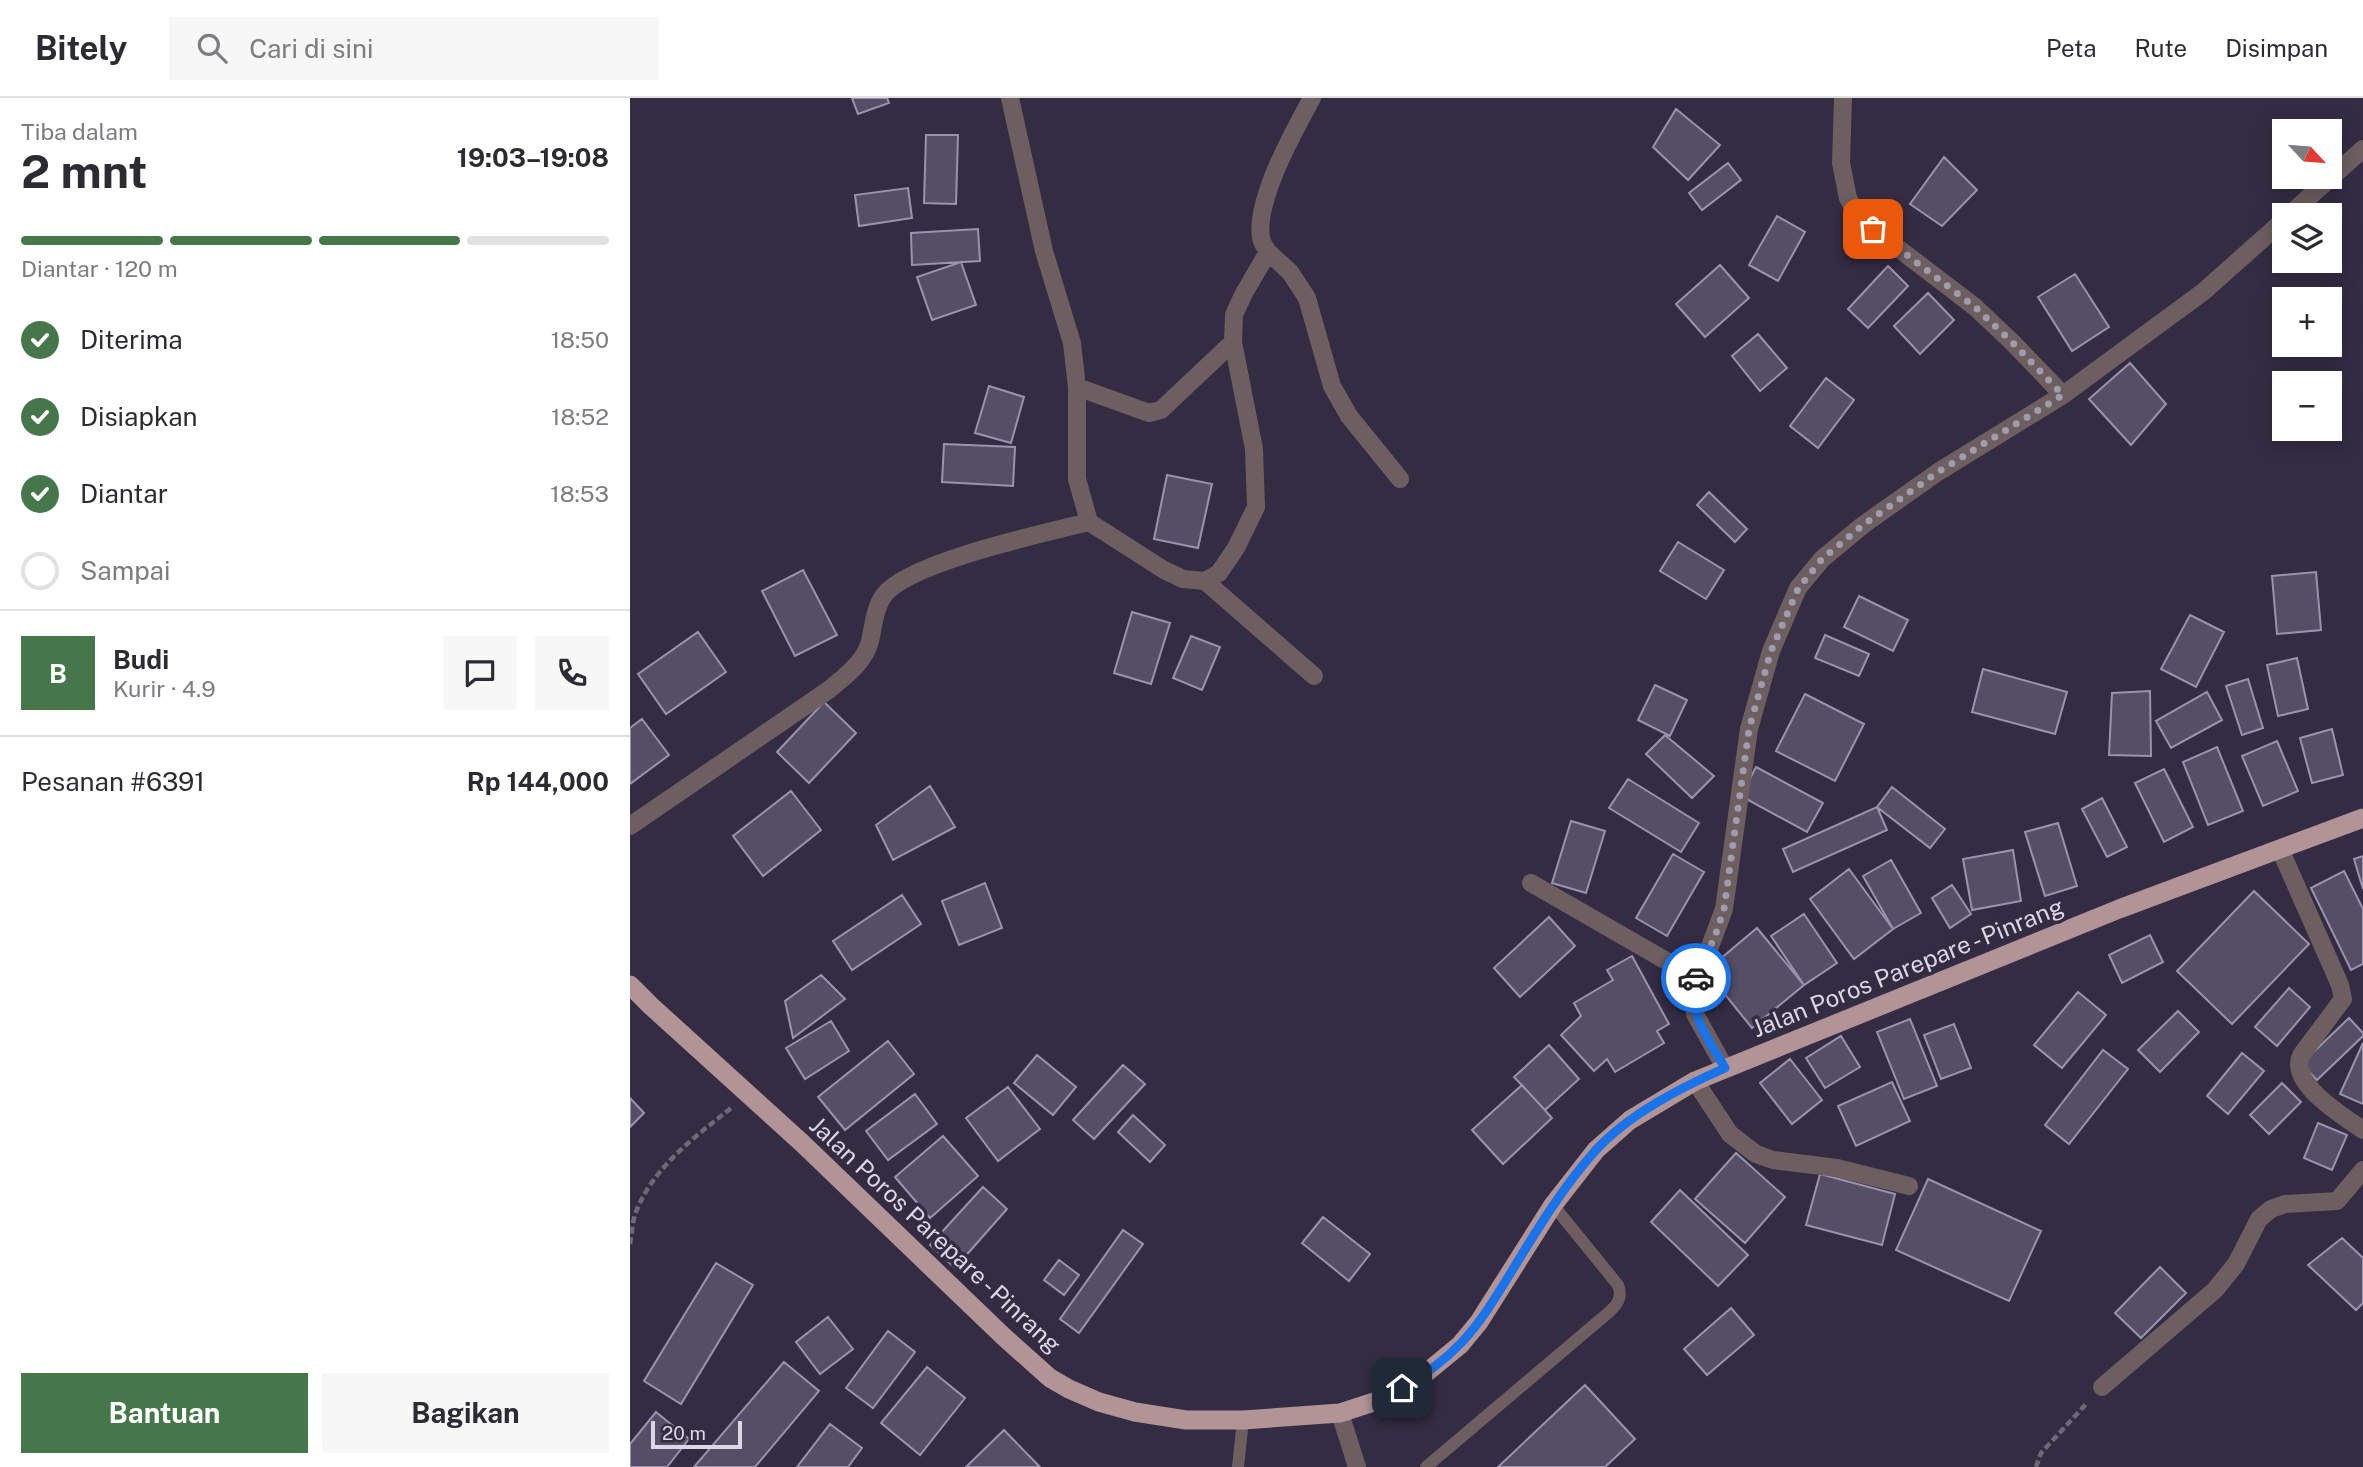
<!DOCTYPE html>
<html lang="id">
<meta charset="utf-8">
<style>
:root{--surface:#fff;--page:#f7f7f7;--text:#2b2b33;--muted:#7c7c81;--line:#e1e1e2;--accent:#46774a}
body{margin:0;font-family:"Public Sans",sans-serif;background:var(--page);color:var(--text);height:100vh;display:flex;flex-direction:column;font-size:26px;white-space:nowrap}
*{box-sizing:border-box;margin:0}
p{font-size:23px;color:var(--muted)}
.icon{flex:none;width:38px;height:38px;fill:none;stroke:currentColor;stroke-width:2;stroke-linecap:round;stroke-linejoin:round}
.map{position:relative;flex:1;overflow:hidden}
.sheet{display:flex;flex-direction:column;background:var(--surface);width:630px}
.sheet>*{flex:none}
.needle{width:46px;rotate:116deg}
.controls{position:absolute;left:1642px;top:21px;display:grid;gap:14px}
.controls a{display:grid;place-items:center;width:70px;height:70px;border-radius:0px;background:var(--surface);box-shadow:0 4px 18px #0003;font-size:35px}
.scale{position:absolute;left:21px;bottom:18px;width:91px;box-sizing:border-box;padding-left:7px;border:4px solid #dbd7e6;border-top:0;font-size:19px;line-height:24px;white-space:nowrap;color:#dbd7e6;-webkit-text-stroke:5px #332c43;paint-order:stroke}
.pin{position:absolute;display:grid;place-items:center;width:60px;height:60px;color:#fff;margin:-30px;border-radius:14px;box-shadow:0 4px 10px #0006}
.courier{position:absolute;display:grid;place-items:center;width:70px;height:70px;margin:-35px;border:5px solid #1a73e8;border-radius:50%;background:#fff;color:#222;box-shadow:0 2px 9px #0007}
.summary em{font-style:normal;font-weight:700}
.summary div{display:flex;flex-direction:column-reverse}
.summary{display:flex;align-items:center;justify-content:space-between;height:119px;padding:0 21px}
h1{font-size:46px;font-weight:700;line-height:52px}
.bar{display:grid;grid-template-columns:repeat(4,1fr);gap:10px 7px;align-content:center;height:84px;padding:0 21px}
.bar i{height:9px;border-radius:5px;background:var(--line)}
.bar .selected{background:var(--accent)}
.bar p{grid-column:span 4}
.line{display:flex;align-items:center;gap:18px;padding:0 21px;border-top:2px solid var(--line)}
.line div{flex:1}
.round{display:grid;place-items:center;flex:none;width:74px;height:74px;border-radius:0px;background:var(--page)}
ol{padding:0 21px;list-style:none}
li{display:flex;align-items:center;gap:21px;height:77px}
li p{margin-inline-start:auto}
li .icon{padding:7px;border-radius:50%;background:var(--accent);color:#fff;stroke-width:4}
li:last-child{color:var(--muted)}
li i{width:38px;height:38px;border:4px solid var(--line);border-radius:50%}
.button{display:flex;gap:14px;margin-top:auto;padding:14px 21px}
.button a{flex:1;height:80px;border-radius:0px;background:var(--accent);color:#fff;font-size:28px;font-weight:700;line-height:80px;text-align:center}
.button a+a{background:var(--page);color:var(--text)}
header{display:flex;align-items:center;gap:42px;box-sizing:border-box;height:98px;padding:0 35px;background:var(--surface);border-bottom:2px solid var(--line)}
header strong{font-size:33px}
nav{display:flex;gap:38px;margin-inline-start:auto;font-size:24px}
.search{width:490px;height:63px;background:var(--page);display:flex;align-items:center;gap:18px;box-sizing:border-box;padding:0 24px;border-radius:0px;color:var(--muted);font-size:26px}
main{display:flex;flex:1;min-height:0}
.map>svg:first-child{display:block}
</style>
<header>
<strong>Bitely</strong>
<div class="search"><svg class="icon" aria-label="search" viewBox="0 0 24 24"><circle cx="10" cy="10" r="6"/><path d="M15 15l6 6"/></svg>Cari di sini</div>
<nav><a>Peta</a><a>Rute</a><a>Disimpan</a></nav>
</header>
<main>
<section class="sheet">
<div class="summary"><div><h1>2 mnt</h1><p>Tiba dalam</p></div><em>19:03–19:08</em></div>
<div class="bar"><i class="selected"></i><i class="selected"></i><i class="selected"></i><i></i><p>Diantar · 120 m</p></div>
<ol>
<li><svg class="icon" aria-label="check" viewBox="0 0 24 24"><path d="M5 12l5 5 9-10"/></svg>Diterima<p>18:50</p></li>
<li><svg class="icon" aria-label="check" viewBox="0 0 24 24"><path d="M5 12l5 5 9-10"/></svg>Disiapkan<p>18:52</p></li>
<li><svg class="icon" aria-label="check" viewBox="0 0 24 24"><path d="M5 12l5 5 9-10"/></svg>Diantar<p>18:53</p></li>
<li><i></i>Sampai</li>
</ol>
<div class="line" style="height:126px"><b class="round" style="background:var(--accent);color:#fff">B</b><div><b>Budi</b><p>Kurir · 4.9</p></div><a class="round"><svg class="icon" aria-label="chat" viewBox="0 0 24 24"><path d="M4 5h16v11H9l-5 4z"/></svg></a><a class="round"><svg class="icon" aria-label="phone" viewBox="0 0 24 24"><path d="M5 4h4l2 5-3 2q2 4 5 5l2-3 5 2v4C11 20 4 13 5 4z"/></svg></a></div>
<div class="line" style="height:91px"><div>Pesanan #6391</div><b>Rp 144,000</b></div>
<div class="button"><a>Bantuan</a><a>Bagikan</a></div>
</section>
<div class="map">
<svg width="1733" height="1369" viewBox="0 0 1733 1369">
<rect width="100%" height="100%" fill="#332c43"/>
<path fill="#544e66" stroke="#9a93ae" stroke-width="2" d="M222,0H257L259,5L228,16Z
M1046,11L1090,47L1058,82L1023,49Z
M296,37H328L326,106L294,105Z
M1314,59L1347,92L1312,128L1280,106Z
M1098,65L1111,82L1072,112L1059,95Z
M278,90L282,120L229,128L225,97Z
M1147,118L1175,134L1148,183L1119,167Z
M348,131L350,163L282,167L281,135Z
M331,164L346,207L302,222L287,179Z
M1090,167L1119,200L1075,239L1046,206Z
M1258,168L1278,188L1238,230L1218,211Z
M1445,176L1479,229L1442,253L1408,199Z
M1298,195L1324,222L1290,256L1264,228Z
M1128,236L1157,270L1130,293L1102,258Z
M1500,265L1536,306L1501,347L1459,301Z
M1196,280L1224,302L1188,350L1160,328Z
M359,288L394,299L381,345L345,335Z
M314,346L385,349L383,388L312,384Z
M537,377L582,386L568,450L524,441Z
M1079,394L1117,431L1105,444L1067,407Z
M1048,444L1094,472L1076,501L1030,473Z
M173,472L207,537L165,558L132,493Z
M1686,474L1691,532L1647,536L1642,478Z
M1229,498L1278,522L1263,553L1214,529Z
M502,514L540,525L521,586L484,575Z
M1560,517L1594,534L1566,589L1531,571Z
M68,534L96,574L36,616L8,576Z
M1195,537L1239,556L1229,578L1185,560Z
M561,538L590,549L572,592L543,580Z
M1667,560L1678,611L1648,618L1637,567Z
M1353,571L1437,594L1425,636L1342,614Z
M1618,581L1633,630L1612,637L1596,588Z
M1025,587L1057,602L1040,638L1008,622Z
M1520,593L1521,658L1479,657L1482,595Z
M1577,594L1592,622L1541,650L1526,623Z
M1175,596L1234,626L1205,683L1146,653Z
M194,604L226,635L179,685L147,654Z
M12,621L39,657L0,686V630Z
M1702,631L1713,677L1682,685L1670,640Z
M1035,637L1084,678L1062,700L1016,656Z
M1647,643L1668,693L1633,708L1612,658Z
M1587,649L1613,713L1578,727L1553,664Z
M1126,669L1193,705L1177,734L1111,698Z
M1534,671L1563,729L1534,744L1505,685Z
M998,681L1069,725L1051,754L979,710Z
M300,688L325,729L263,762L246,727Z
M1262,689L1315,731L1300,750L1247,709Z
M161,693L191,732L133,778L103,738Z
M1472,700L1497,749L1477,759L1452,711Z
M1247,709L1257,732L1163,774L1153,751Z
M941,723L975,733L956,795L922,785Z
M1428,725L1447,788L1415,798L1395,734Z
M1383,752L1391,803L1342,812L1333,761Z
M1043,756L1074,774L1037,838L1006,820Z
M1733,758V791L1724,761Z
M1261,762L1291,815L1263,831L1233,778Z
M1219,771L1263,831L1224,861L1180,801Z
M1714,773L1733,811V866L1721,872L1681,790Z
M355,785L372,830L329,847L312,803Z
M1322,787L1341,816L1320,830L1302,800Z
M1624,793L1679,846L1602,926L1547,873Z
M272,797L291,826L222,872L203,843Z
M1174,816L1207,865L1174,887L1141,838Z
M919,819L945,848L890,899L864,870Z
M1127,830L1174,887L1122,930L1076,873Z
M1520,837L1533,864L1492,885L1479,857Z
M1002,858L1039,926L1027,933L1034,945L985,974L977,961L964,973L931,937L951,918L944,905L983,882L977,872Z
M191,877L215,901L163,940L155,903Z
M1659,890L1680,909L1647,948L1625,929Z
M1448,894L1476,917L1432,970L1404,947Z
M1548,913L1569,934L1530,974L1508,952Z
M1719,920L1733,935V938L1687,982L1671,966Z
M1280,921L1307,988L1274,1001L1247,934Z
M201,923L219,953L175,981L156,950Z
M1324,926L1341,970L1311,981L1294,937Z
M1211,938L1230,969L1195,990L1176,960Z
M258,943L284,976L215,1032L188,999Z
M1733,945V1006L1710,996Z
M919,947L949,981L915,1012L884,979Z
M1473,952L1498,971L1439,1046L1415,1027Z
M1612,955L1634,973L1598,1016L1577,998Z
M407,957L446,989L423,1017L384,985Z
M1160,961L1192,1002L1162,1026L1130,985Z
M493,967L515,986L464,1041L443,1022Z
M1262,984L1280,1023L1226,1048L1208,1008Z
M1652,985L1671,1004L1639,1036L1620,1017Z
M892,987L922,1020L873,1066L842,1032Z
M378,989L410,1031L368,1063L336,1020Z
M285,996L307,1026L258,1062L236,1033Z
M0,1000L14,1015L0,1029Z
M503,1017L535,1047L520,1064L488,1034Z
M1688,1025L1717,1037L1702,1072L1674,1060Z
M313,1038L348,1078L300,1120L265,1079Z
M1106,1055L1155,1099L1115,1145L1065,1101Z
M1190,1076L1265,1096L1252,1147L1176,1127Z
M1298,1081L1411,1133L1379,1203L1266,1152Z
M353,1089L377,1111L325,1170L300,1147Z
M1050,1092L1118,1157L1088,1188L1021,1124Z
M693,1119L740,1156L719,1183L672,1145Z
M493,1132L513,1146L449,1235L430,1221Z
M1712,1140L1733,1160V1205L1726,1212L1678,1167Z
M429,1162L449,1177L434,1197L414,1182Z
M86,1165L123,1187L51,1306L14,1283Z
M1530,1169L1556,1195L1511,1240L1485,1215Z
M1101,1210L1124,1237L1077,1277L1054,1251Z
M198,1219L223,1251L190,1276L166,1244Z
M258,1233L285,1254L243,1310L216,1290Z
M154,1264L189,1293L125,1369H64Z
M297,1269L335,1300L290,1357L251,1325Z
M955,1287L1005,1341L975,1369H868Z
M26,1314L59,1341L37,1369H0V1346Z
M200,1326L232,1350L218,1369H167Z
M374,1332L410,1369H336Z"/>
<g fill="none" stroke-linecap="round" stroke-linejoin="round">
<path stroke="#6e687c" stroke-width="4.5" stroke-dasharray="7 3.5" stroke-linecap="butt" d="M0,1146C2,1136 2,1124 6,1114C24,1068 64,1040 101,1010
M1406,1369L1411,1355L1457,1305"/>
<path stroke="#6d5f60" stroke-width="12" d="M608,1369L613,1322
M796,1369L978,1215C987,1207 993,1200 988,1187L923,1107"/>
<path stroke="#6d5f60" stroke-width="18" d="M380,0L414,153L442,245L447,289V381L459,424L534,472L553,481L575,483L589,475L606,450L626,409L624,351L603,244L604,217L613,197L638,154L660,174L677,200L702,288L719,318L770,381
M1659,117L1733,51
M638,154C635,149 632,145 631,140C625,102 664,33 682,0
M447,289L519,315L531,312L603,244
M1433,297L1573,194L1654,122
M575,483L684,578
M0,728L200,591C215,578 235,564 240,543C244,527 244,511 254,497C279,464 415,435 459,424
M1650,751L1710,887L1713,901L1672,956C1656,984 1713,1018 1733,1032
M901,785L1066,880
M1095,970L1065,916L1063,894L1094,811L1119,631L1141,553L1168,490L1192,461L1233,427L1308,374L1433,297L1382,244L1345,209L1243,131L1225,113L1218,100L1211,65L1213,0
M1065,983L1100,1036L1126,1056L1143,1062L1207,1070L1279,1088
M1472,1289L1585,1192L1606,1166L1629,1121L1641,1111L1655,1106L1707,1103L1733,1072
M710,1315L727,1369"/>
<path stroke="#b29497" stroke-width="19" d="M0,887L21,908L172,1045L373,1238L420,1280L439,1291L469,1304L505,1314L556,1322H613L710,1315L753,1301L791,1279L830,1247L849,1224L923,1107L966,1052L1000,1022L1065,983L1489,811L1733,720"/>
</g>
<g fill="none" stroke-linecap="round" stroke-linejoin="round">
<path stroke="#a09bad" stroke-width="7" stroke-dasharray="0 12.6" d="M1066,880L1085,838L1094,811L1119,631L1141,553L1168,491L1192,461L1233,427L1308,374L1433,297L1382,244L1345,209L1243,131"/>
<path stroke="#1a73e8" stroke-width="9" d="M772,1290C793,1278 814,1263 831,1245C852,1223 867,1197 883,1171C908,1130 933,1089 965,1053C999,1016 1050,990 1095,970C1078,940 1057,916 1066,880"/>
</g>
<g text-anchor="middle" stroke-width="7" stroke-linejoin="round" paint-order="stroke">
<g font-size="24" fill="#dbd7e6" stroke="#332c43">
<text transform="translate(1278 870) rotate(-22)" y="8">Jalan Poros Parepare - Pinrang</text>
<text transform="translate(305 1137) rotate(43)" y="8">Jalan Poros Parepare - Pinrang</text>
</g>
</g>
</svg>
<div class="controls">
<a><svg class="needle" viewBox="-14 -14 28 28"><path d="M0-13l5 13h-10z" fill="#e53935"/><path d="M0 13l5-13h-10z" fill="#7c7c81"/></svg></a>
<a><svg class="icon" aria-label="layers" viewBox="0 0 24 24"><path d="M12 4l9 5-9 5-9-5zM3 14l9 5 9-5"/></svg></a>
<a>+</a>
<a>−</a>
</div>
<div class="scale">20 m</div>
<div class="pin" style="left:1243px;top:131px;background:#ea580c"><svg class="icon" aria-label="bag" viewBox="0 0 24 24"><path d="M5 8h14l-1 12H6zM9 8a3 3 0 0 1 6 0"/></svg></div>
<div class="pin" style="left:772px;top:1290px;background:#1f2937"><svg class="icon" aria-label="home" viewBox="0 0 24 24"><path d="M3 11l9-7 9 7M6 9v11h12V9"/></svg></div>
<div class="courier" style="left:1066px;top:880px"><svg class="icon" aria-label="car" viewBox="0 0 24 24"><path d="M5 17H2v-5l4-1 3-4h7l3 4 3 1v5h-3M9 17h6M6 11h13"/><circle cx="7" cy="17" r="2"/><circle cx="17" cy="17" r="2"/></svg></div>
</div>
</main>
